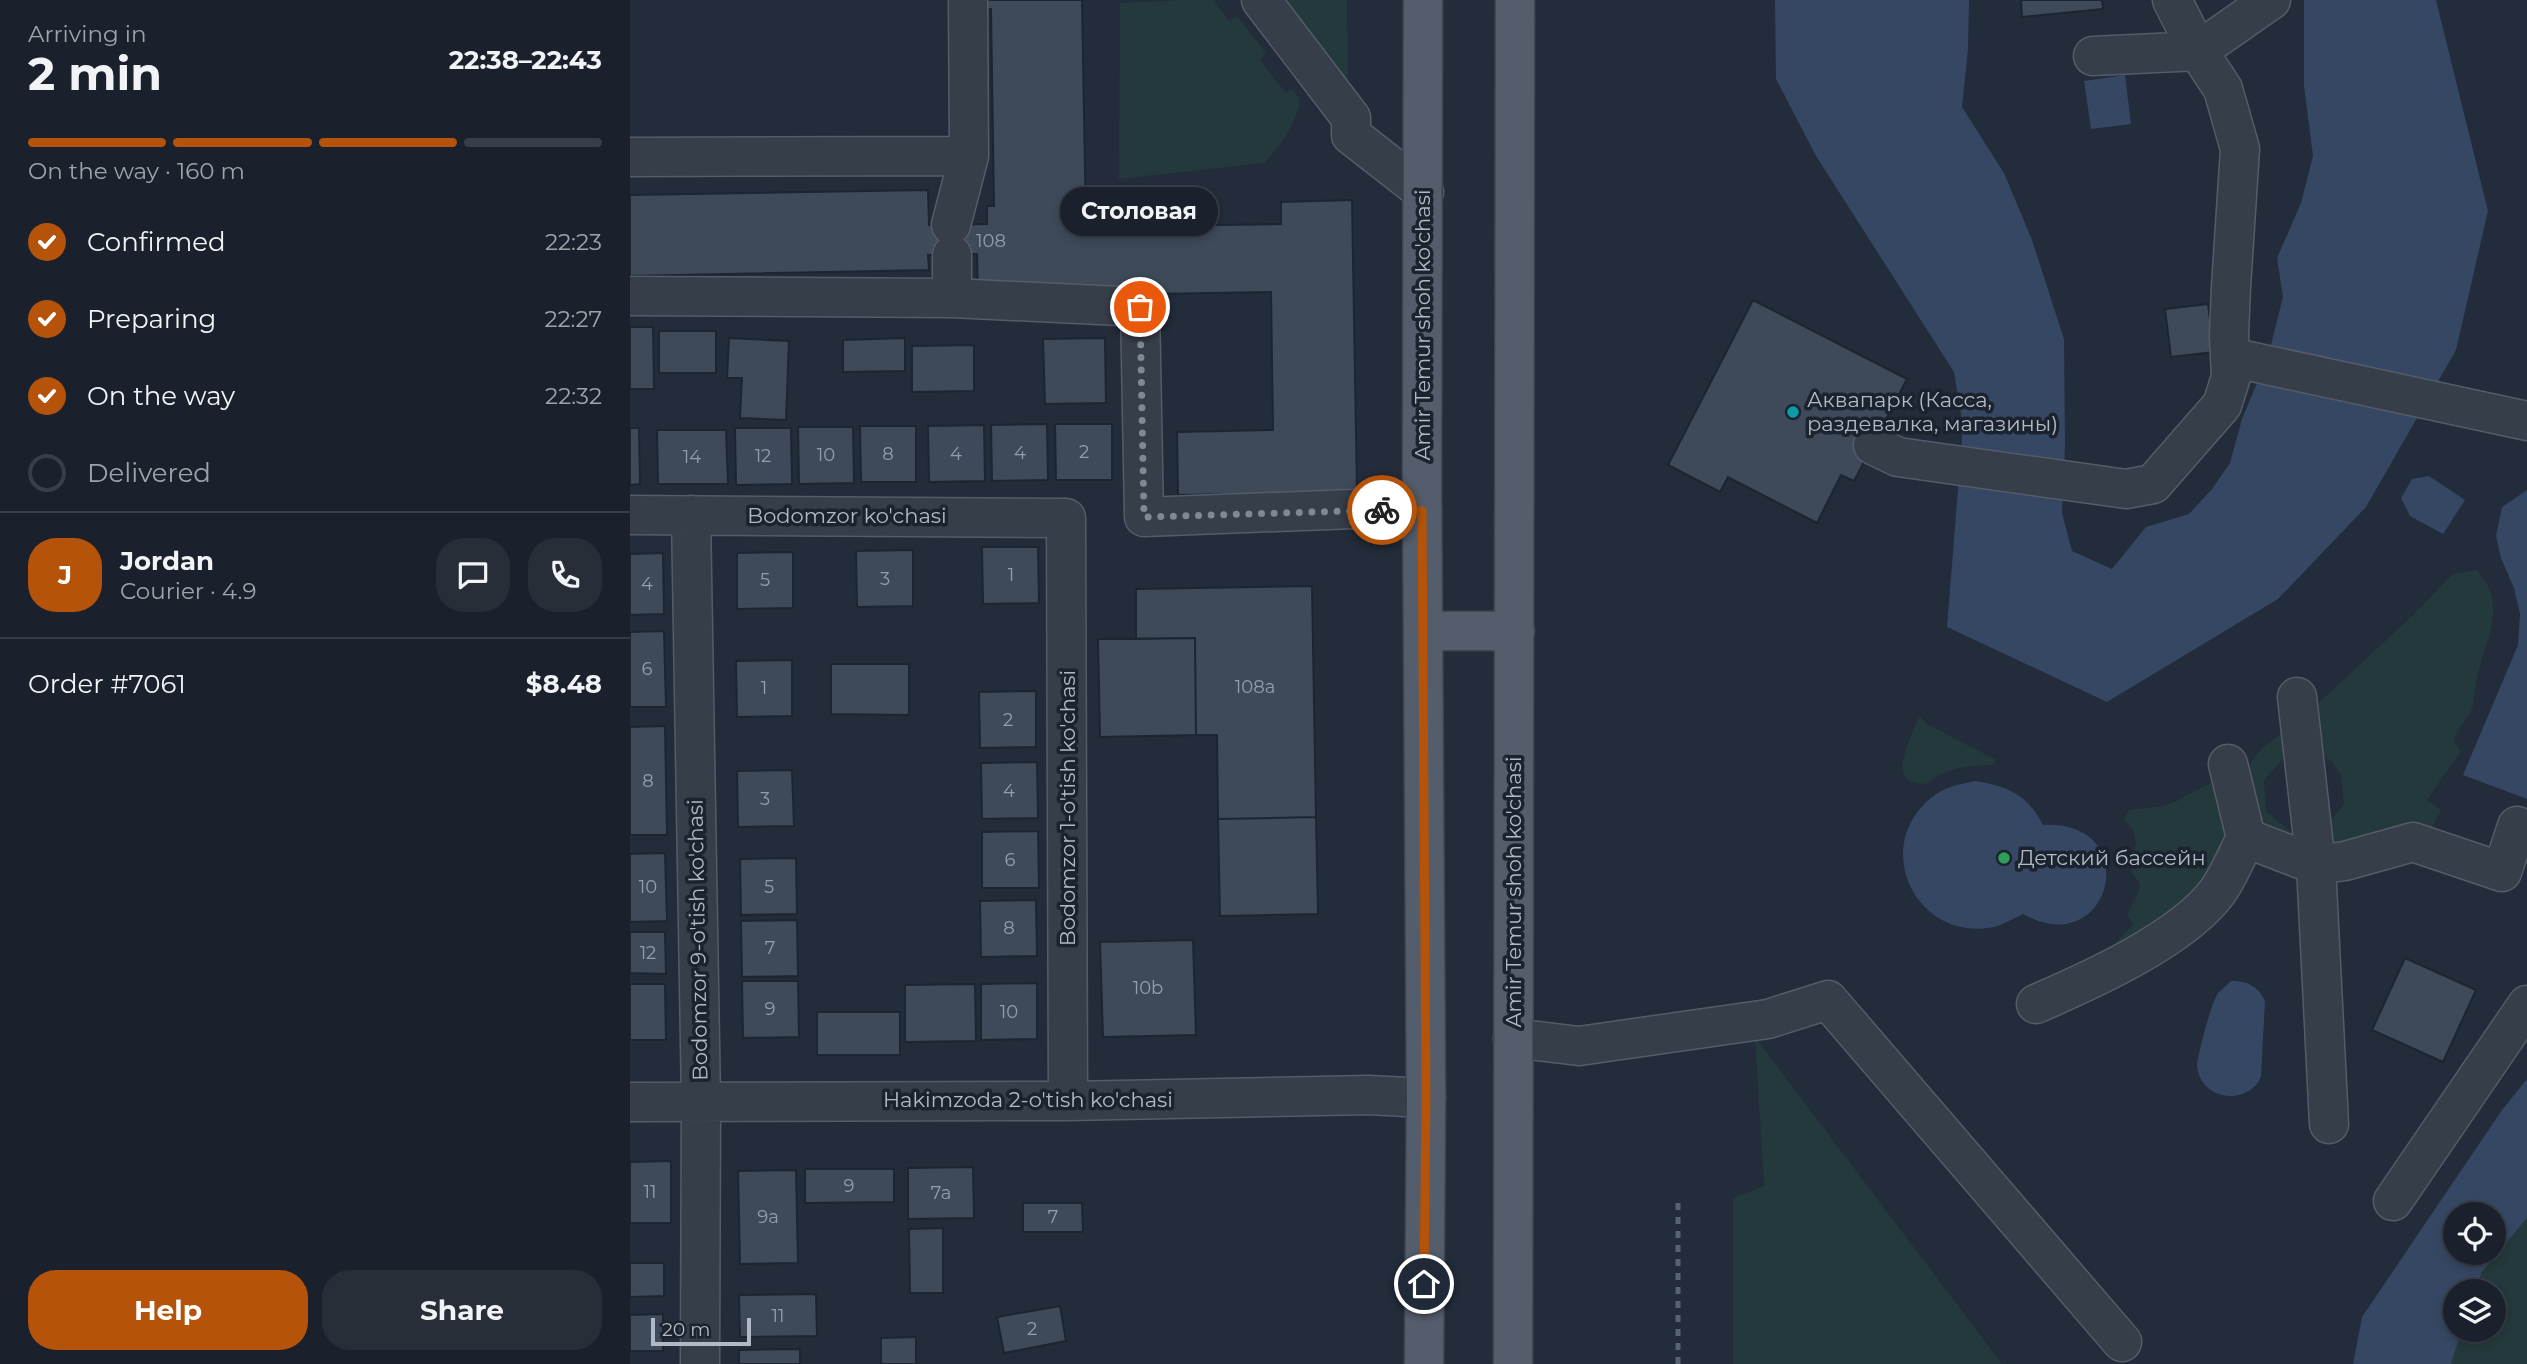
<!DOCTYPE html>
<meta charset="utf-8">
<style>
:root{--surface:#1a212c;--page:#272e38;--text:#f1f3f6;--muted:#9fa3a9;--line:#383e48;--accent:#b45309}
body{margin:0;font-family:Montserrat,sans-serif;background:var(--page);color:var(--text);height:100vh;display:flex;flex-direction:column;font-size:26px;white-space:nowrap}
*{box-sizing:border-box;margin:0}
p{font-size:23px;color:var(--muted)}
.icon{flex:none;width:38px;height:38px;fill:none;stroke:currentColor;stroke-width:2;stroke-linecap:round;stroke-linejoin:round}
.map{position:relative;flex:1;overflow:hidden}
.panel{display:flex;flex-direction:column;background:var(--surface);width:630px}
.panel>*{flex:none}
.tools{position:absolute;left:1813px;top:1202px;display:grid;gap:14px}
.tools a{display:grid;place-items:center;width:63px;height:63px;border-radius:50%;background:var(--surface);box-shadow:0 4px 10px #0003,0 0 0 2px var(--line);font-size:35px}
.scale{position:absolute;left:21px;bottom:18px;width:100px;box-sizing:border-box;padding-left:7px;border:4px solid #b1b9c6;border-top:0;font-size:19px;line-height:24px;white-space:nowrap;color:#b1b9c6;-webkit-text-stroke:5px #1b232f;paint-order:stroke}
.pin{position:absolute;display:grid;place-items:center;width:60px;height:60px;color:#fff;margin:-30px;border:4px solid #fff;border-radius:50%;box-shadow:0 2px 7px #0007}
.courier{position:absolute;display:grid;place-items:center;width:70px;height:70px;margin:-35px;border:5px solid #b45309;border-radius:50%;background:#fff;color:#222;box-shadow:0 2px 9px #0007}
.bubble{position:absolute;height:49px;border-radius:24px;background:var(--surface);box-shadow:0 4px 10px #0003,0 0 0 2px var(--line);font-size:23px;font-weight:700;line-height:49px;text-align:center}
.summary em{font-style:normal;font-weight:700}
.summary div{display:flex;flex-direction:column-reverse}
.summary{display:flex;align-items:center;justify-content:space-between;height:119px;padding:0 28px}
h1{font-size:46px;font-weight:700;line-height:52px}
.bar{display:grid;grid-template-columns:repeat(4,1fr);gap:10px 7px;align-content:center;height:84px;padding:0 28px}
.bar i{height:9px;border-radius:5px;background:var(--line)}
.bar .active{background:var(--accent)}
.bar p{grid-column:span 4}
.line{display:flex;align-items:center;gap:18px;padding:0 28px;border-top:2px solid var(--line)}
.line div{flex:1}
.round{display:grid;place-items:center;flex:none;width:74px;height:74px;border-radius:28px;background:var(--page)}
ol{padding:0 28px;list-style:none}
li{display:flex;align-items:center;gap:21px;height:77px}
li p{margin-inline-start:auto}
li .icon{padding:7px;border-radius:50%;background:var(--accent);color:#fff;stroke-width:4}
li:last-child{color:var(--muted)}
li i{width:38px;height:38px;border:4px solid var(--line);border-radius:50%}
.button{display:flex;gap:14px;margin-top:auto;padding:14px 28px}
.button a{flex:1;height:80px;border-radius:28px;background:var(--accent);color:#fff;font-size:28px;font-weight:700;line-height:80px;text-align:center}
.button a+a{background:var(--page);color:var(--text)}
main{display:flex;flex:1;min-height:0}
.map>svg:first-child{display:block}
</style>
<main>
<section class="panel">
<div class="summary"><div><h1>2 min</h1><p>Arriving in</p></div><em>22:38–22:43</em></div>
<div class="bar"><i class="active"></i><i class="active"></i><i class="active"></i><i></i><p>On the way · 160 m</p></div>
<ol>
<li><svg class="icon" aria-label="check" viewBox="0 0 24 24"><path d="M5 12l5 5 9-10"/></svg>Confirmed<p>22:23</p></li>
<li><svg class="icon" aria-label="check" viewBox="0 0 24 24"><path d="M5 12l5 5 9-10"/></svg>Preparing<p>22:27</p></li>
<li><svg class="icon" aria-label="check" viewBox="0 0 24 24"><path d="M5 12l5 5 9-10"/></svg>On the way<p>22:32</p></li>
<li><i></i>Delivered</li>
</ol>
<div class="line" style="height:126px"><b class="round" style="background:var(--accent);color:#fff">J</b><div><b>Jordan</b><p>Courier · 4.9</p></div><a class="round"><svg class="icon" aria-label="chat" viewBox="0 0 24 24"><path d="M4 5h16v11H9l-5 4z"/></svg></a><a class="round"><svg class="icon" aria-label="phone" viewBox="0 0 24 24"><path d="M5 4h4l2 5-3 2q2 4 5 5l2-3 5 2v4C11 20 4 13 5 4z"/></svg></a></div>
<div class="line" style="height:91px"><div>Order #7061</div><b>$8.48</b></div>
<div class="button"><a>Help</a><a>Share</a></div>
</section>
<div class="map">
<svg width="1897" height="1364" viewBox="0 0 1897 1364">
<rect width="100%" height="100%" fill="#222c3a"/>
<path fill="#24393b" d="M553,0H584L599,21L607,16L636,53L630,60L656,93L662,89L670,99C667,125 651,143 635,163L489,179L490,3Z
M651,0H717L718,103Z
M1846,570C1879,601 1856,641 1847,677C1844,687 1845,698 1842,709C1839,717 1822,735 1825,742C1826,745 1829,748 1831,751L1797,800L1811,810L1800,831L1694,850L1698,823L1714,804L1711,775L1703,763L1691,752L1681,710L1782,616L1823,574Z
M1290,717L1300,726L1365,759V762L1363,765C1335,766 1318,767 1296,784C1266,783 1270,766 1278,744C1282,735 1284,724 1290,717Z
M1652,733L1655,756L1634,781L1636,811L1662,833H1668L1680,852L1634,831L1617,773C1621,755 1638,743 1652,733Z
M1585,783L1607,845L1551,917L1482,947L1503,924L1497,915L1510,888V884L1501,872C1505,851 1512,834 1493,819L1500,810L1533,806L1545,802L1578,784Z
M1125,1037L1372,1364H1103V1198L1134,1186Z
M1897,1218V1364H1821L1832,1330H1864V1292L1845,1291L1852,1272Z"/>
<path fill="#354762" fill-rule="evenodd" d="M1145,0H1339L1338,49L1332,107L1374,173L1402,240L1434,339L1435,444L1432,513L1442,551L1482,569L1516,527L1559,514L1582,489L1600,463L1612,419L1638,357L1653,297L1647,258L1671,203L1683,156L1674,86V0H1806L1858,211L1826,350L1736,507L1648,599L1477,702L1317,627L1333,426L1324,372L1186,156L1146,79Z
M1495,75L1501,124L1461,129L1454,81Z
M1799,476L1835,500L1813,534L1780,516L1771,498L1782,479Z
M1897,490V799L1833,775L1888,645L1890,614L1884,588L1871,558L1866,536L1872,507Z
M1345,781C1378,786 1398,795 1413,825C1516,819 1482,964 1393,914C1384,918 1373,925 1364,927C1287,943 1240,848 1301,798C1313,787 1330,784 1345,781Z
M1601,981C1618,981 1628,986 1635,1001L1631,1077C1617,1107 1570,1100 1567,1066C1567,1057 1580,1010 1584,1001L1588,993Z
M1897,1079V1218L1852,1272L1845,1291L1825,1292V1330H1832L1821,1364H1723L1732,1317L1872,1110ZM1825,1214H1864V1253H1825Z"/>
<path fill="#3e4a59" stroke="#1d2531" stroke-width="2" d="M351,0H452L456,227L651,224V202L722,200L727,492L548,495L547,432L643,430L641,292L348,297L347,254L298,255L299,270L0,276V195L298,190L299,225L357,224V206H364L361,9H351Z
M1391,0H1472L1473,9L1392,17Z
M1123,300L1277,379L1224,481L1211,475L1187,523L1098,477L1090,492L1038,465Z
M1578,304L1584,352L1541,357L1535,309Z
M0,327H23L24,389H0Z
M29,331H86V373H29Z
M99,338L159,341L156,420L110,418L112,378H97Z
M275,338V371L213,372V340Z
M475,338L476,403L415,404L413,339Z
M344,345V391L282,392V346Z
M417,424L418,480L362,481L361,425Z
M425,424H482V480H426Z
M354,425L355,481L299,482L298,426Z
M230,426H286V482H231Z
M168,427H223L224,483L169,484Z
M0,428H9L10,484L0,485Z
M105,428H161L162,484L106,485Z
M27,430H96L98,484H28Z
M352,547H408L409,603L353,604Z
M283,550V606L227,607L226,551Z
M163,552V608L107,609V553Z
M33,553L34,614L0,615V554Z
M682,586L686,817L588,819L587,735H566L565,638L506,639V589Z
M34,631L36,707H0V632Z
M565,638L566,735L470,737L468,639Z
M162,660V716L107,717L106,661Z
M201,664H279V715L201,714Z
M406,691V747L350,748L349,692Z
M35,726L37,835H0V727Z
M407,762L408,818L352,819L351,763Z
M162,770L164,826L108,827L107,771Z
M686,817L688,914L590,916L588,819Z
M408,831L409,888H352V832Z
M35,853L37,921L0,922V854Z
M166,858L167,914L111,915L110,859Z
M406,900L407,956L351,957L350,901Z
M167,920L168,976L112,977L111,921Z
M0,932H35L36,974L0,973Z
M563,940L566,1035L473,1037L470,942Z
M1775,958L1846,990L1813,1062L1742,1030Z
M112,981H168L169,1037L113,1038Z
M407,983V1039L351,1040V984Z
M0,984H35L36,1040H0Z
M345,984L346,1041L275,1042V985Z
M187,1012H270V1055H187Z
M41,1161V1223H0V1162Z
M343,1167L344,1218L278,1219V1168Z
M175,1169H264V1202L175,1203Z
M166,1170L168,1263L110,1264L108,1171Z
M393,1203H452L453,1232H393Z
M313,1228V1293H280L279,1229Z
M0,1263H34V1296L0,1297Z
M186,1294L187,1336L110,1337L109,1295Z
M430,1306L436,1341L374,1353L367,1317Z
M33,1314V1351H0V1315Z
M286,1337V1364H251V1338Z
M170,1349V1364H109V1350Z"/>
<g fill="none" stroke-linecap="round" stroke-linejoin="round">
<g stroke="#545c68" stroke-width="41">
<path id="minor" d="M631,0L721,118V135L794,192
M1463,56L1568,51L1641,0
M0,157L339,156
M321,225L339,156L338,0
M0,296L322,298V255
M322,298L510,307L514,517L723,509L792,511
M1600,357L1897,421
M1243,445L1268,457L1496,489L1523,484L1592,405L1601,377L1599,335L1601,287L1610,149L1593,89L1568,51L1542,0
M0,515L436,518L438,1101
M61,515L71,1102L70,1364
M1598,764L1616,838
M1406,1004C1461,980 1553,939 1588,891C1599,875 1607,855 1616,838L1686,865L1667,697
M883,1038L949,1046L1138,1019L1198,1000L1492,1342
M0,1102L438,1101L738,1095L796,1098
M1699,1124L1686,865L1715,861L1783,842L1872,872L1887,826
M1763,1201L1897,1005"/>
</g>
<g stroke="#3f4753" stroke-width="41">
<path id="major" d="M793,0L792,485L796,1098L794,1364
M793,631H885
M883,1364L885,0"/>
</g>
<use href="#minor" stroke="#363e4a" stroke-width="38"/>
<use href="#major" stroke="#535d6b" stroke-width="38"/>
<path stroke="#576272" stroke-width="5" stroke-dasharray="7 7" stroke-linecap="butt" d="M1048,1203V1364"/>
</g>
<g fill="none" stroke-linecap="round" stroke-linejoin="round">
<path stroke="#7f8895" stroke-width="7" stroke-dasharray="0 12.6" d="M510,307L514,517L752,510"/>
<path stroke="#b45309" stroke-width="9" d="M752,510L792,511L796,1098L794,1284"/>
</g>
<circle fill="#0f9aa8" stroke="#1b232f" stroke-width="2.5" cx="1163" cy="412" r="7"/>
<circle fill="#2e9e5b" stroke="#1b232f" stroke-width="2.5" cx="1374" cy="858" r="7"/>
<g text-anchor="middle" stroke-width="7" stroke-linejoin="round" paint-order="stroke">
<g font-size="18" fill="#949dab">
<text x="361" y="247">108</text>
<text x="454" y="458">2</text>
<text x="390" y="459">4</text>
<text x="258" y="460">8</text>
<text x="326" y="460">4</text>
<text x="196" y="461">10</text>
<text x="133" y="462">12</text>
<text x="62" y="463">14</text>
<text x="381" y="581">1</text>
<text x="255" y="585">3</text>
<text x="135" y="586">5</text>
<text x="17" y="590">4</text>
<text x="17" y="675">6</text>
<text x="625" y="693">108a</text>
<text x="134" y="694">1</text>
<text x="378" y="726">2</text>
<text x="18" y="787">8</text>
<text x="379" y="797">4</text>
<text x="135" y="805">3</text>
<text x="380" y="866">6</text>
<text x="18" y="893">10</text>
<text x="139" y="893">5</text>
<text x="379" y="934">8</text>
<text x="140" y="954">7</text>
<text x="18" y="959">12</text>
<text x="518" y="994">10b</text>
<text x="140" y="1015">9</text>
<text x="379" y="1018">10</text>
<text x="219" y="1192">9</text>
<text x="20" y="1198">11</text>
<text x="311" y="1199">7a</text>
<text x="138" y="1223">9a</text>
<text x="423" y="1223">7</text>
<text x="148" y="1322">11</text>
<text x="402" y="1335">2</text>
</g>
<g font-size="21" fill="#b1b9c6" stroke="#1b232f">
<text transform="translate(793 325) rotate(-90)" y="7">Amir Temur shoh ko'chasi</text>
<text x="217" y="523">Bodomzor ko'chasi</text>
<text transform="translate(438 808) rotate(-90)" y="7">Bodomzor 1-o'tish ko'chasi</text>
<text transform="translate(884 892) rotate(-90)" y="7">Amir Temur shoh ko'chasi</text>
<text transform="translate(68 940) rotate(-91)" y="7">Bodomzor 9-o'tish ko'chasi</text>
<text x="398" y="1107">Hakimzoda 2-o'tish ko'chasi</text>
</g>
<g font-size="21" fill="#b1b9c6" stroke="#1b232f" text-anchor="start">
<text x="1177" y="407">Аквапарк (Касса,<tspan x="1177" dy="24">раздевалка, магазины)</tspan></text>
<text x="1388" y="865">Детский бассейн</text>
</g>
</g>
</svg>
<div class="tools">
<a><svg class="icon" aria-label="locate" viewBox="0 0 24 24"><circle cx="12" cy="12" r="6"/><path d="M12 2v4M12 18v4M2 12h4M18 12h4"/></svg></a>
<a><svg class="icon" aria-label="layers" viewBox="0 0 24 24"><path d="M12 4l9 5-9 5-9-5zM3 14l9 5 9-5"/></svg></a>
</div>
<div class="scale">20 m</div>
<div class="pin" style="left:510px;top:307px;background:#ea580c"><svg class="icon" aria-label="bag" viewBox="0 0 24 24"><path d="M5 8h14l-1 12H6zM9 8a3 3 0 0 1 6 0"/></svg></div>
<div class="pin" style="left:794px;top:1284px;background:#1f2937"><svg class="icon" aria-label="home" viewBox="0 0 24 24"><path d="M3 11l9-7 9 7M6 9v11h12V9"/></svg></div>
<div class="courier" style="left:752px;top:510px"><svg class="icon" aria-label="bike" viewBox="0 0 24 24"><circle cx="6" cy="16" r="4"/><circle cx="18" cy="16" r="4"/><path d="M6 16l4-8h5l3 8M10 8l3 8H6M13 5h3"/></svg></div>
<div class="bubble" style="left:430px;top:187px;width:158px">Столовая</div>
</div>
</main>
